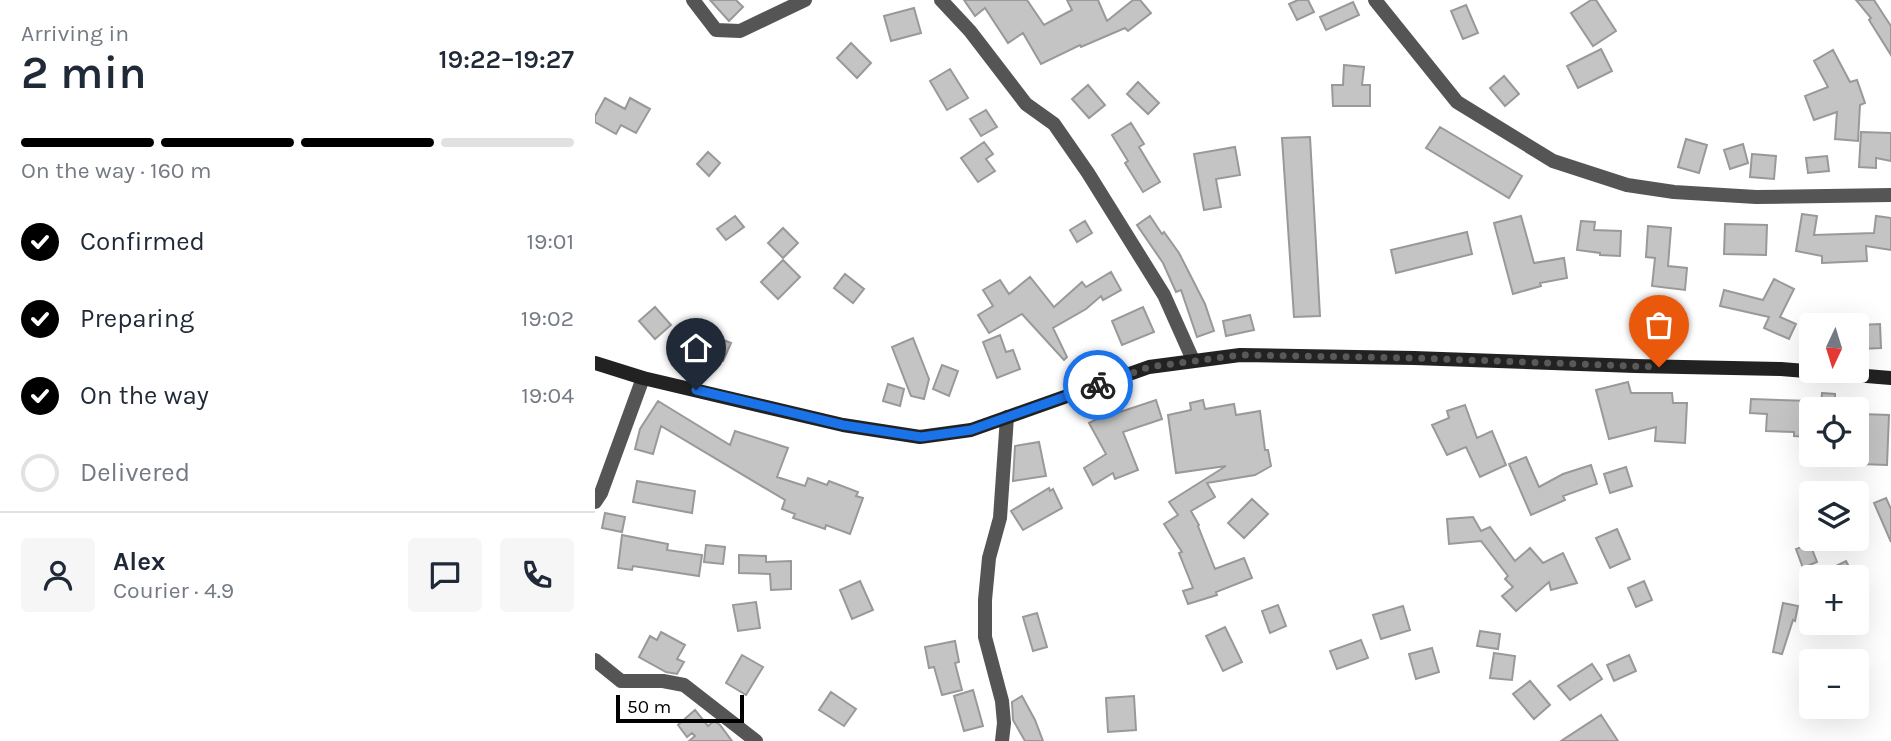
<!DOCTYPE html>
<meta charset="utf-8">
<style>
:root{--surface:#fff;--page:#f6f6f7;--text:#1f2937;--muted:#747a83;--line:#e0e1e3;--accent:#000}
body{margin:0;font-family:Karla,sans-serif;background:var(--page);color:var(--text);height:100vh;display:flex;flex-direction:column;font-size:26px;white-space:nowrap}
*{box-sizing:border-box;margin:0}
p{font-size:23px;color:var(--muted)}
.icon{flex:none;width:38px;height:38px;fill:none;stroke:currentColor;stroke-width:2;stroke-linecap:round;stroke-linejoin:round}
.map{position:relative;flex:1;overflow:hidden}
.sheet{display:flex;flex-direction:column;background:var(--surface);width:595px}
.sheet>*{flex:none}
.needle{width:46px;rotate:184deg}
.tools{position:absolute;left:1204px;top:313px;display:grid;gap:14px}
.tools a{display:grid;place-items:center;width:70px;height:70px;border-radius:7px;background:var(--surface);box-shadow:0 7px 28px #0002;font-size:35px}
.scale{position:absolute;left:21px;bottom:18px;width:128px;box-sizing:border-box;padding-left:7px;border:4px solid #000;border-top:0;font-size:19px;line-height:24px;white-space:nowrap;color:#000;-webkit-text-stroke:5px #fff;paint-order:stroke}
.pin{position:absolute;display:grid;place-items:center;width:60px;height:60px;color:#fff;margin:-72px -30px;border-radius:50% 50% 50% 0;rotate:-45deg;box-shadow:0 0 7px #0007}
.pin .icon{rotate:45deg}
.courier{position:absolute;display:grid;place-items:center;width:70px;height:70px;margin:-35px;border:5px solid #1a73e8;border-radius:50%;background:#fff;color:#222;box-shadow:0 2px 9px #0007}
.headline em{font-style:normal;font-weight:600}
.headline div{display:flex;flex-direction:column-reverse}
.headline{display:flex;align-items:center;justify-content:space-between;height:119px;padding:0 21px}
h1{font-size:46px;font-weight:600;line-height:52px}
.bar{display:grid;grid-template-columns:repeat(4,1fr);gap:10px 7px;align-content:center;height:84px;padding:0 21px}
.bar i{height:9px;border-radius:5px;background:var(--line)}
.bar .selected{background:var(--accent)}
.bar p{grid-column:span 4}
.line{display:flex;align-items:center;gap:18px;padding:0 21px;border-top:2px solid var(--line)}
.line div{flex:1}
.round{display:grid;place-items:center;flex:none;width:74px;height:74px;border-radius:7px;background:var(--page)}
ol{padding:0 21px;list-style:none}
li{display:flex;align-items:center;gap:21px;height:77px}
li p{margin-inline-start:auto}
li .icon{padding:7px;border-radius:50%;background:var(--accent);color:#fff;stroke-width:4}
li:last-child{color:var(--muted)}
li i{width:38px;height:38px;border:4px solid var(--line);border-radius:50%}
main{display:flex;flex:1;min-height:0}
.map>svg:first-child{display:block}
</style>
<main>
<section class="sheet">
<div class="headline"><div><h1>2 min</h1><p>Arriving in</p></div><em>19:22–19:27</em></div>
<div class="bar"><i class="selected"></i><i class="selected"></i><i class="selected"></i><i></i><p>On the way · 160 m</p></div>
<ol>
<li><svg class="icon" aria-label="check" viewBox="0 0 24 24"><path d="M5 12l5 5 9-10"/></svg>Confirmed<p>19:01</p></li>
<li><svg class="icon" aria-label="check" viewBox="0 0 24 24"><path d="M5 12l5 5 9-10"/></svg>Preparing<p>19:02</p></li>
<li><svg class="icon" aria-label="check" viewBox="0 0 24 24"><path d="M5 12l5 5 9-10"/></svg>On the way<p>19:04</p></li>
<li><i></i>Delivered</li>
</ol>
<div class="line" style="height:126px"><a class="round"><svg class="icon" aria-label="person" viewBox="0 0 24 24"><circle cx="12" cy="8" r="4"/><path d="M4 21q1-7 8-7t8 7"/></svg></a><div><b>Alex</b><p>Courier · 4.9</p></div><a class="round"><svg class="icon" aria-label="chat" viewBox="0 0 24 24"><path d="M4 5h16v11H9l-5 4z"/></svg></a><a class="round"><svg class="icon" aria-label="phone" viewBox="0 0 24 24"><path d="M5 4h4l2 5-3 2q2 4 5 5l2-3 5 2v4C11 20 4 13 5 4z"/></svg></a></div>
</section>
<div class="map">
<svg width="1296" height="741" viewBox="0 0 1296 741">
<rect width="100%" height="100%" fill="#fff"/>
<path fill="#c4c4c4" stroke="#999" stroke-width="2" d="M115,0H141L148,7L134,21Z
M369,0H432L449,25L477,10L472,0H503L512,21L538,0H545L556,13L533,31L530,28L486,47L485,45L446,64L428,33L413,43L390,8L380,16Z
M703,0H713L719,12L702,20L694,4Z
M996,0H1001L1021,31L998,46L976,13Z
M1261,0H1279L1290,17L1296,26V55L1274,20L1276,18Z
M758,2L764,15L731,30L725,17Z
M871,5L883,33L868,39L856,11Z
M319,8L326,33L296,41L289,16Z
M256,43L276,63L262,78L242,58Z
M1006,49L1017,71L983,88L972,66Z
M1238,50L1255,82L1262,80L1270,103L1265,105L1263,141L1240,139L1242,112L1219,120L1210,96L1233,87L1219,61Z
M749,65L769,67L767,85H775V106H738L737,85H748Z
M355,69L373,98L352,110L335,81Z
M909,76L924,94L910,106L895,88Z
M543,82L564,103L553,114L532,94Z
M493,85L510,105L494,118L477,99Z
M10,98L30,109L35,98L55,109L41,133L26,125L21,134L0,122V116Z
M391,110L402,127L386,136L375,119Z
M536,123L549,144L544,147L565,182L548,192L530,163L533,161L517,135Z
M845,127L927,176L914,198L831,148Z
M1266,132L1296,133V161L1281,158V168L1264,167Z
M715,137L725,316L699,317L687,138Z
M1091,139L1112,145L1104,173L1083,167Z
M389,142L398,154L391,159L400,171L383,182L366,158Z
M1148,144L1153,163L1135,169L1129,150Z
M640,147L645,175L621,179L626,207L609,210L599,154Z
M113,152L125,163L114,176L102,164Z
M1157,154L1181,156L1179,179L1155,177Z
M1232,156L1234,171L1213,173L1211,158Z
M1207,214L1222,216L1219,235L1279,233L1281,216L1296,218V250L1271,246L1272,261L1227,263V256L1201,251Z
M140,216L149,227L131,240L122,229Z
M555,216L567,234L569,232L584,253L610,304L619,331L602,337L586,290L581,292L568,263L542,225Z
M926,216L939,263L969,258L972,278L945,283L946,286L918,294L899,223Z
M490,221L497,233L482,242L475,230Z
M986,221L1000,222L999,230L1026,231L1025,256L1005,255V253L982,250Z
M1130,224L1172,225L1171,255L1129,254Z
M1053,226L1076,228L1073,266L1092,268L1090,290L1057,286L1060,258L1051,257Z
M188,228L203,243L188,258L173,243Z
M872,232L877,254L801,273L796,250Z
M188,260L205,277L183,299L166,282Z
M516,272L526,290L508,300L506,296L491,309L458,328L472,357L469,360L427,314L394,333L383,315L398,306L388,290L405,280L414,294L435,277L459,307L487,282L491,287Z
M250,274L269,289L258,303L239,288Z
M1179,279L1199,289L1185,317L1201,324L1194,339L1169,328L1174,317L1125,306L1129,290L1168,300Z
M60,307L76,325L60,339L44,321Z
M548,307L559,332L527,345L517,321Z
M655,315L659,330L631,336L628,321Z
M1285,324L1286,348L1266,349L1265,325Z
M83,331L99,337L92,356L76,350Z
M110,332L136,343L128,361L102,350Z
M405,335L411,352L418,350L425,369L402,378L388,342Z
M318,338L334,379L329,399L316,396L297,347Z
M347,365L363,371L354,396L338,389Z
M1033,382L1036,393H1077L1078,403H1092L1090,443L1060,441L1061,427L1014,439L1001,390Z
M293,384L309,389L305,406L288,401Z
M1227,393L1240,394V410H1226Z
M1156,399L1216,401L1214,437L1199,436V432L1171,431L1172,414L1155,413Z
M561,400L567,419L528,432L543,470L520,479L518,473L498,485L489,468L511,454L494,423L520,410L522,413Z
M608,400L610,409L639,404L641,415L665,411L670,450H673L676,466L660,475L612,483L620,497L596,511L604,525L603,526L620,569L649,558L657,578L621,592L622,595L593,604L588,591L598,588L584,553L587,552L569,524L583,515L574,502L631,466L581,473L573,415L596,410L595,403Z
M63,401L135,445L140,431L193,448L182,477L210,486L213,478L232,485L234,481L263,492L261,496L268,498L255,534L231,525L230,529L198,518L200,514L187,509L190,500L66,426L58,454L40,449L45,429Z
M870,405L882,438L897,431L911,465L885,477L871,447L852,455L837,425L854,418L852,411Z
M1266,414L1294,415L1292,465L1265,464Z
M444,442L451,476L418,481L420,446Z
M931,457L944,487L968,474L996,465L1002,484L968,496L970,500L936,515L914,464Z
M1031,467L1037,486L1015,493L1009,474Z
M42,481L100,491L97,513L38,502Z
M454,488L455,491L458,489L467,508L428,530L416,511Z
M1291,498L1296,509V542L1279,503Z
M657,499L673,514L649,538L633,523Z
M10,513L30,517L27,532L7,528Z
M878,517L886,531L895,527L920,561L935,548L948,563L968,553L982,583L956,590L954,582L921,611L907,596L918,587L910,579L913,576L886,541L854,544L852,519Z
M1022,529L1035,559L1015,568L1001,538Z
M27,535L73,544L72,550L107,555L104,576L38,566L37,570L23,568Z
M1215,544L1222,562L1208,568L1201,549Z
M111,545L130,547L128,564L109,562Z
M144,555L171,556V562L196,561V589L176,590L175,574L144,573Z
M1251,561L1257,573L1242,578L1237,568Z
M265,581L278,610L257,619L245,590Z
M1049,581L1057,600L1041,607L1033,588Z
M161,602L165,628L143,631L138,605Z
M1188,603L1203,606L1200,621L1198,620L1187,654L1178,652Z
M683,605L691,626L675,633L667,611Z
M808,606L815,630L786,639L778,615Z
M442,613L452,647L438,651L428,617Z
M630,627L647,662L628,671L611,636Z
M885,631L905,634L903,649L882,646Z
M66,632L90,645L82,659L89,662L82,674L71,672L44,657L55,636L62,640Z
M766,640L773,658L742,669L735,651Z
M360,641L364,662L360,663L367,690L347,695L339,667L334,668L330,647Z
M837,648L844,672L821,679L814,654Z
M899,653L920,656L917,680L895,678Z
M147,655L168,667L151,695L131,683Z
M1034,655L1041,671L1019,681L1012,665Z
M997,664L1007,679L975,700L963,686Z
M935,681L955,705L939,719L918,694Z
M378,690L388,726L369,731L359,696Z
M236,692L261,709L249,726L224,710Z
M427,696L440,720L448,741H430L418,720L417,702Z
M539,696L541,730L513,732L511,698Z
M100,710L113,726L119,721L125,725L137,741H94L100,736L97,733L92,737L83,725Z
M1006,715L1023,741H966Z"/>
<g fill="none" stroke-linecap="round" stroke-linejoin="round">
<path stroke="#555" stroke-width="14" d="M98,0L121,30L145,31L210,0
M346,0L375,31L431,104L459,124L493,173L569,295L598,360
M780,0L862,102L958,161L1032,185L1079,192L1161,197L1296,195
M0,502L6,493L48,378
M0,660L26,681H68L89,685L161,741
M407,741L409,723L407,701L390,637V600L394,558L405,518L412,417"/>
<path stroke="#222" stroke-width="14" d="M0,363L48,378L248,425L325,437L376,430L554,367L645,355L819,358L1040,366L1186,369L1296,378"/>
</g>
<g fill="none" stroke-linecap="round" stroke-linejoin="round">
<path stroke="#595959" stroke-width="7" stroke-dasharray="0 12.6" d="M503,385L554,367L645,355L819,358L1064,367"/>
<path stroke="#1a73e8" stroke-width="9" d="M101,390L248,425L326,437L376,430L503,385"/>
</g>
</svg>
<div class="tools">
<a><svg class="needle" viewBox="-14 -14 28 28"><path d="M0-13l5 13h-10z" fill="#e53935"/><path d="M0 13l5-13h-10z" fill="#747a83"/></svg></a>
<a><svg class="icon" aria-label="locate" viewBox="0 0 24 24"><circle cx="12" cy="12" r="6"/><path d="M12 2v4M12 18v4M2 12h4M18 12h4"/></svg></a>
<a><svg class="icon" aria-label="layers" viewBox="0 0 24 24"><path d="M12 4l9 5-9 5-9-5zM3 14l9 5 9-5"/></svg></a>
<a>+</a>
<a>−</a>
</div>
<div class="scale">50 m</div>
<div class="pin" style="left:1064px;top:367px;background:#ea580c"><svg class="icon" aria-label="bag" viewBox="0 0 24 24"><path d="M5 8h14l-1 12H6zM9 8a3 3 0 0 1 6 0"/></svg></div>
<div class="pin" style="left:101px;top:390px;background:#1f2937"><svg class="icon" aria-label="home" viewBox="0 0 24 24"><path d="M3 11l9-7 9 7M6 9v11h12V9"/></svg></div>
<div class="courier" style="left:503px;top:385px"><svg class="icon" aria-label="bike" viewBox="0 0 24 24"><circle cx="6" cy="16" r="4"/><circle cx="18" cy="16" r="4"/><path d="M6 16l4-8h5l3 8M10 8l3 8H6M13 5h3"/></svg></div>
</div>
</main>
